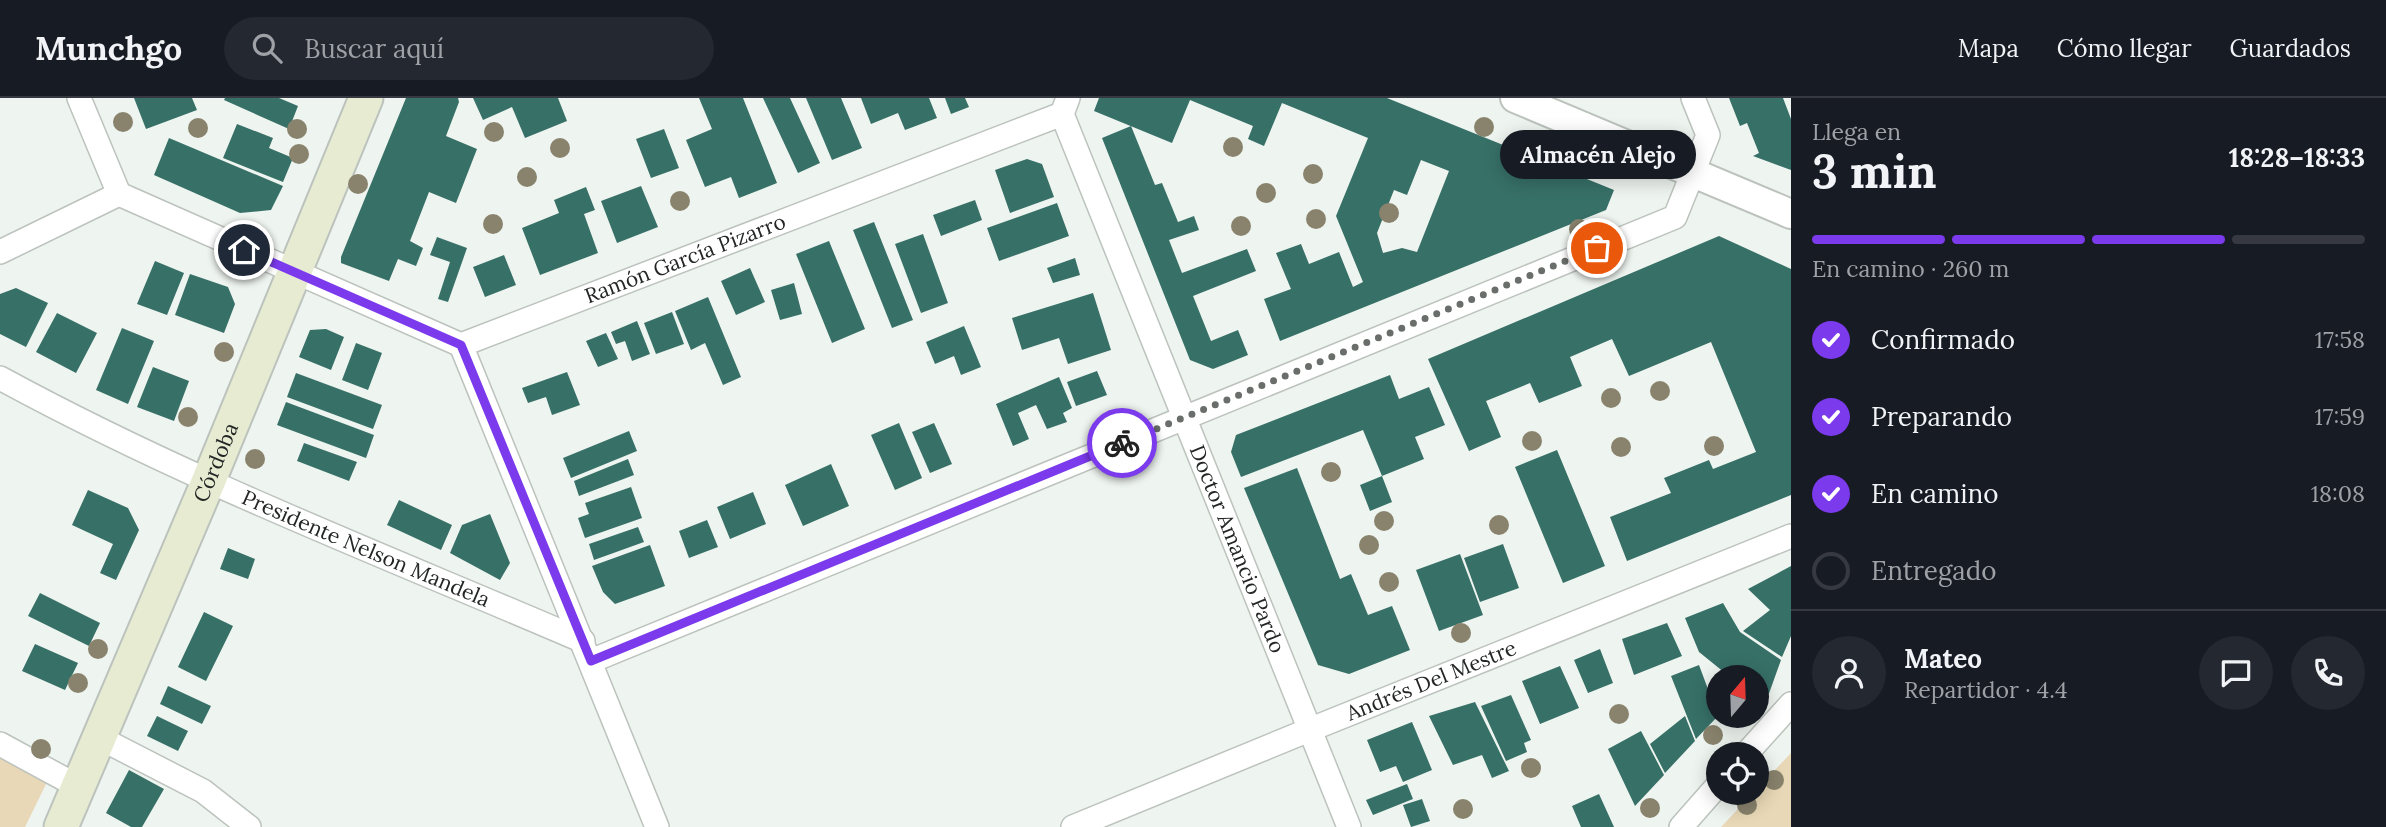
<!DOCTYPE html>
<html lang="es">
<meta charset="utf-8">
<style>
:root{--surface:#171b24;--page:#242831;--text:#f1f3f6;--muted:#9ea1a6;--line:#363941;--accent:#7c3aed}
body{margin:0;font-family:Lora,serif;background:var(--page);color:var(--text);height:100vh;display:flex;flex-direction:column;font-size:26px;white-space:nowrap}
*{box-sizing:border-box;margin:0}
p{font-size:23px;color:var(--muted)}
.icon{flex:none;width:38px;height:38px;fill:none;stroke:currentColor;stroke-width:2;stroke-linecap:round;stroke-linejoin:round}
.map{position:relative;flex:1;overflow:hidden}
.details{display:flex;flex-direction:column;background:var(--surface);width:595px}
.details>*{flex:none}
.needle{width:46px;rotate:19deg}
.tools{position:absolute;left:1706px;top:567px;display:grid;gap:14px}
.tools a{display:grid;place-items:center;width:63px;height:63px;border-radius:50%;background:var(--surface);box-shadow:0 4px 18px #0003;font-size:35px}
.pin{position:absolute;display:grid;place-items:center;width:60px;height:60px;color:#fff;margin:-30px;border:4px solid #fff;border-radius:50%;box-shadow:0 2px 7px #0007}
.courier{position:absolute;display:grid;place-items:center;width:70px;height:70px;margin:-35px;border:5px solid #7c3aed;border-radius:50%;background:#fff;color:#222;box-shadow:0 2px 9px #0007}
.bubble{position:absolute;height:49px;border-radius:24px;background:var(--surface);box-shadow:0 4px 18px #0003;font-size:23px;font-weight:700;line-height:49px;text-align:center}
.headline em{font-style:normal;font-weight:700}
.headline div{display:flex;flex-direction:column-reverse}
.headline{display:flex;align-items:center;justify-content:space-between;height:119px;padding:0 21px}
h1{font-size:46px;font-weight:700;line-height:52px}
.bar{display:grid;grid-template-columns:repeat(4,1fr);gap:10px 7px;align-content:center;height:84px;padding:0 21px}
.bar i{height:9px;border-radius:5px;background:var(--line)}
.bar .active{background:var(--accent)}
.bar p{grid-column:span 4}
.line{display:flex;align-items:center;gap:18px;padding:0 21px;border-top:2px solid var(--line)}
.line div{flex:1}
.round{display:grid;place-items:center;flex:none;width:74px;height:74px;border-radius:37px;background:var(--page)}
ol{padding:0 21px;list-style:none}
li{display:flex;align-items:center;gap:21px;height:77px}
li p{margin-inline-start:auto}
li .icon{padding:7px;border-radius:50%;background:var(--accent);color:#fff;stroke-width:4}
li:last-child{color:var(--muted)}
li i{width:38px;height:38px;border:4px solid var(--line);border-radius:50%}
header{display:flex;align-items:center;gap:42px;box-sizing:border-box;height:98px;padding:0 35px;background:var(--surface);border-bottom:2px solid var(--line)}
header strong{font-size:33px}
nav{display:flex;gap:38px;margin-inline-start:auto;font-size:24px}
.search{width:490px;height:63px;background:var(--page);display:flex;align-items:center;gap:18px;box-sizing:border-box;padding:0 24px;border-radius:38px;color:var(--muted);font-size:26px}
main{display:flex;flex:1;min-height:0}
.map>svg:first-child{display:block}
</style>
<header>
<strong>Munchgo</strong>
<div class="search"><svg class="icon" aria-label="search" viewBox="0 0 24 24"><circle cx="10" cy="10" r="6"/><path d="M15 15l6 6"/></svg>Buscar aquí</div>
<nav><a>Mapa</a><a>Cómo llegar</a><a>Guardados</a></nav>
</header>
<main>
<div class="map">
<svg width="1791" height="729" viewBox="0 0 1791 729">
<rect width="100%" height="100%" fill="#eef4ef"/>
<path fill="#e8d8b7" d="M0,653L49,680L25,729H0Z
M1791,655V729H1721L1753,695H1757V691Z"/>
<path fill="#377067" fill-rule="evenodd" d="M134,0H192L197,12L146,31Z
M225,0H279L298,8L289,31L224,2Z
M406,0H458L459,4L446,38L477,51L456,105L429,94L410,143L423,150L416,168L398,161L389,183L341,165V159Z
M473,0H558L567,23L525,40L512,9L483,22Z
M699,0H743L777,85L739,100L731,79L705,89L686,42L712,31Z
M763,0H790L820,65L798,75Z
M806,0H841L862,50L832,62Z
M861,0H929L937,20L905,32L898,15L871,26Z
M945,0H965L969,9L951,16Z
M1099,0H1387L1614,92L1606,112L1280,243L1264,201L1291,191L1276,155L1301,146L1309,166L1339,154L1353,189L1363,184L1336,118L1368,40L1282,5L1264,48L1248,41L1253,28L1190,2L1172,45L1094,13ZM1421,62L1449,73L1417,154L1402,150L1383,155L1377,135L1394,92L1407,97Z
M1729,0H1783L1791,21V72L1753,58L1759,55L1747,25L1740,28Z
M237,26L273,40L269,50L293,60L283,84L223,60Z
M1131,28L1155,87L1162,85L1178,124L1194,118L1199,132L1169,142L1182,175L1247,151L1256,173L1193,198L1211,243L1238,232L1248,257L1213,271L1190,262L1102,40Z
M664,31L679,70L651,80L636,41Z
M169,40L283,88L271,112L240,115L154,77Z
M1027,61L1042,66L1054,99L1010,115L995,72Z
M641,88L658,129L617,145L601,103Z
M586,89L595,112L584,116L598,155L540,177L522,130L559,115L554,102Z
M975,102L982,122L941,138L933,117Z
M1057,105L1069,138L999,163L987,130Z
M874,124L913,222L892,230L853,132Z
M923,136L948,205L921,215L895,146Z
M1719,138L1791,171V397L1627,463L1610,419L1671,395L1664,380L1709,362L1713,371L1756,354L1711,244L1629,278L1612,241L1570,259L1582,288L1539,305L1530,285L1486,303L1501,339L1469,353L1428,261Z
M437,139L467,150L448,204L438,201L450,164L430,157Z
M829,143L865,231L832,245L796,156Z
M504,157L516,187L485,199L473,169Z
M1075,160L1080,177L1053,185L1047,170Z
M155,163L184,175L167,217L137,206Z
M750,170L765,204L736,217L721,183Z
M190,176L228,189L235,206L224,235L175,217Z
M794,185L802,216L780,222L771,192Z
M16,190L48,205L26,249L0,236V196Z
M1093,195L1111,252L1068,266L1059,240L1022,252L1012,220Z
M708,199L741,279L723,287L705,245L691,252L675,213Z
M672,214L684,246L656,256L644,225Z
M57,215L97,235L76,275L36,254Z
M637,223L650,256L632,263L625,243L616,246L611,234Z
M964,228L981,269L961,277L954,258L935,266L926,244Z
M122,230L154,243L128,306L96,292Z
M326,231L344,239L331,272L299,259L310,232Z
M606,235L618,261L598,269L586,243Z
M356,245L382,255L368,292L342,282Z
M153,269L189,283L174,323L137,309Z
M1097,273L1107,297L1076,308L1067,284Z
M567,274L580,307L552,317L546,299L528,305L522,290Z
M296,275L382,307L373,331L287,299Z
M1390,277L1399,301L1429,289L1445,327L1415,339L1424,361L1382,378L1363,332L1241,379L1231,354L1236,337Z
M1059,279L1072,310L1063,315L1067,324L1047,331L1036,307L1018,315L1029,341L1013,348L996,306Z
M286,304L374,337L366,360L277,327Z
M899,325L922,380L895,392L871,337Z
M934,325L952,366L930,375L912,334Z
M629,333L637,353L571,380L563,360Z
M304,345L357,364L349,383L297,363Z
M1557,352L1605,468L1563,485L1515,369Z
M628,361L634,377L579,398L574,383Z
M831,366L849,408L803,428L785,387Z
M1297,370L1340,481L1351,476L1368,517L1392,508L1410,552L1349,576L1318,567L1244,390Z
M1382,378L1392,404L1370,413L1360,387Z
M631,389L642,420L585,440L578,420L589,416L585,405Z
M88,392L128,410L139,432L116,482L100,475L113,446L72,427Z
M753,394L766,426L730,441L717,409Z
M399,402L452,427L441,452L387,427Z
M490,416L510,465L500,482L450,455L462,427Z
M707,422L718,449L689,460L679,433Z
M638,429L644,444L594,462L589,446Z
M1503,446L1519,490L1480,504L1464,460Z
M650,447L665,488L615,506L603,494L592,468Z
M228,450L255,461L248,481L220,471Z
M1460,456L1483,517L1439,533L1416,472Z
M1791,468V538L1782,559L1743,533L1770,512L1748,491Z
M40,495L100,525L89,548L28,518Z
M1723,505L1740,534L1781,562L1767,601L1757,597V579H1730L1699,554L1685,520Z
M204,514L233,528L206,583L178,569Z
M1667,525L1682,558L1634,577L1622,541Z
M35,546L78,565L65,592L22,573Z
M1600,551L1613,585L1588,595L1574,562Z
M1699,567L1718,618L1696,641L1671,578Z
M1560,568L1579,610L1540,626L1522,583Z
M168,588L211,608L202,626L160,606Z
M1511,597L1531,642L1524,645L1527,654L1506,663L1481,608Z
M1475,604L1509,673L1492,680L1482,657L1453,667L1429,618Z
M157,618L188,633L178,653L147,638Z
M1685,618L1695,643L1665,675L1650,646Z
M1412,624L1432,672L1403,684L1396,668L1380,674L1367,642Z
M1641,633L1664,677L1635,708L1608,651Z
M129,672L164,691L142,729H131L106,715Z
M1407,686L1413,701L1373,717L1366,702Z
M1599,696L1614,729H1581L1572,708Z
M1422,701L1430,723L1411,729L1403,707Z"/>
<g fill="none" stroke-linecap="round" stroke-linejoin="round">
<g stroke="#bcc3bd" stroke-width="26">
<g id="minor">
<path id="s1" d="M79,0L119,96L461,247L1062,16L1068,0"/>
<path id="s2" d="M1062,16L1349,729"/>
<path d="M0,154L119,96"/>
<path d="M461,247L657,729"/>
<path id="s3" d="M0,280C187,382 388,459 583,543"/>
<path d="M591,563L1675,119L1708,37L1693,0"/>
<path d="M100,640L203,693L249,729"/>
<path d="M0,646L79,689"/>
<path d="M1746,656L1791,606"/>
<path id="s4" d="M1073,729L1309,632L1791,438"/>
<path d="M1681,729L1718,687"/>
</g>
</g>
<g stroke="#bcc3bd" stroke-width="32">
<path id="tertiary" d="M1515,0L1791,116"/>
</g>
<g stroke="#bcc3bd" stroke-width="37">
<g id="secondary">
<path id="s5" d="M61,729L209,382L366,0"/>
</g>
</g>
<use href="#minor" stroke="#fff" stroke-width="23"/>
<use href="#tertiary" stroke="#fff" stroke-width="28"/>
<use href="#secondary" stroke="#e6ebd2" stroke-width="33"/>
</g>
<g fill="#89836d">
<circle cx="123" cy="24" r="10"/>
<circle cx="1484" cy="29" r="10"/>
<circle cx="198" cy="30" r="10"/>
<circle cx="297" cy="31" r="10"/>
<circle cx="494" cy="34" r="10"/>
<circle cx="1516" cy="44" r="10"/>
<circle cx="1233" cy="49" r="10"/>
<circle cx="560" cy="50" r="10"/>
<circle cx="1541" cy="51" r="10"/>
<circle cx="299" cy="56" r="10"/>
<circle cx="1313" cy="76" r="10"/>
<circle cx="527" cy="79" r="10"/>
<circle cx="358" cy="86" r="10"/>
<circle cx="1266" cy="95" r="10"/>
<circle cx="680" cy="103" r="10"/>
<circle cx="1389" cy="115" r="10"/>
<circle cx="1316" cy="121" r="10"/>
<circle cx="493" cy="126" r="10"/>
<circle cx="1241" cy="128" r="10"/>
<circle cx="1579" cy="131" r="10"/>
<circle cx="224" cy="254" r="10"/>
<circle cx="1660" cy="293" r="10"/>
<circle cx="1611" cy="300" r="10"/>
<circle cx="188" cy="319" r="10"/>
<circle cx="1532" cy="343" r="10"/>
<circle cx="1714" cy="348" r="10"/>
<circle cx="1621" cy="349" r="10"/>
<circle cx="255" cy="361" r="10"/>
<circle cx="1331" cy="374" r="10"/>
<circle cx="1384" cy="423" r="10"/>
<circle cx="1499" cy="427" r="10"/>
<circle cx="1369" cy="447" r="10"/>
<circle cx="1389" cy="484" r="10"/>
<circle cx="1461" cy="535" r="10"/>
<circle cx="98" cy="551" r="10"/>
<circle cx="78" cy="585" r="10"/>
<circle cx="1619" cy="616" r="10"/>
<circle cx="1713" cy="637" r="10"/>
<circle cx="41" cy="651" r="10"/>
<circle cx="1531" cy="670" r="10"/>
<circle cx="1774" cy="682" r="10"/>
<circle cx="1747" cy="707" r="10"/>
<circle cx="1650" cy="710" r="10"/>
<circle cx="1463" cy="711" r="10"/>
</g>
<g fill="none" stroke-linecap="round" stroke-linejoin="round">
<path stroke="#6a6e6b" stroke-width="7" stroke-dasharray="0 12.6" d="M1122,345L1597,150"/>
<path stroke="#7c3aed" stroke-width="9" d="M244,152L461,247L591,563L1122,345"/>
</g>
<g text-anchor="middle" stroke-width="7" stroke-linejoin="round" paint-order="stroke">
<g font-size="21" fill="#232624" stroke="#eef4ef">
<text dy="7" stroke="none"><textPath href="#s1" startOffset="718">Ramón García Pizarro</textPath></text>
<text dy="7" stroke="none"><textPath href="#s5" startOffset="396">Córdoba</textPath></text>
<text dy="7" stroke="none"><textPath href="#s3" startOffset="404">Presidente Nelson Mandela</textPath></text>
<text dy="7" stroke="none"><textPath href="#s2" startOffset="469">Doctor Amancio Pardo</textPath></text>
<text dy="7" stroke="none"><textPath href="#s4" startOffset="387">Andrés Del Mestre</textPath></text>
</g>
</g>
</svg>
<div class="tools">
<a><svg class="needle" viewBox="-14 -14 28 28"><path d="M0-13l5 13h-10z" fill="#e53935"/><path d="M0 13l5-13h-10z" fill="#9ea1a6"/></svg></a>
<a><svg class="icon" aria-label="locate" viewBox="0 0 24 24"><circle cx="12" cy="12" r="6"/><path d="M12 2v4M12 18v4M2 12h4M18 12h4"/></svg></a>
</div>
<div class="pin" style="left:1597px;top:150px;background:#ea580c"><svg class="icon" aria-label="bag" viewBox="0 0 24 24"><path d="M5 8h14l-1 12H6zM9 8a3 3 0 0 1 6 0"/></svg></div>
<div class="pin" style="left:244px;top:152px;background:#1f2937"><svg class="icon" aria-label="home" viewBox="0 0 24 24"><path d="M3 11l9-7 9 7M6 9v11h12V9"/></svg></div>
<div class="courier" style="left:1122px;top:345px"><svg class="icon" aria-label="bike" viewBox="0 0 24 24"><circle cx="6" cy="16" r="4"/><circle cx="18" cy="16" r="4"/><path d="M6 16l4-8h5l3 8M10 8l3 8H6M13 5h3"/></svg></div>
<div class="bubble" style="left:1500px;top:32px;width:196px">Almacén Alejo</div>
</div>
<section class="details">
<div class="headline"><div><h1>3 min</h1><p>Llega en</p></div><em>18:28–18:33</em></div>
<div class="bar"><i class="active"></i><i class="active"></i><i class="active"></i><i></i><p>En camino · 260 m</p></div>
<ol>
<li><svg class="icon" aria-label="check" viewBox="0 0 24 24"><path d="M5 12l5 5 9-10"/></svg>Confirmado<p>17:58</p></li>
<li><svg class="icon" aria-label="check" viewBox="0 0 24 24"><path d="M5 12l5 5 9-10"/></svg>Preparando<p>17:59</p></li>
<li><svg class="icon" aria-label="check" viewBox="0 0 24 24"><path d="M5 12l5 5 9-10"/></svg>En camino<p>18:08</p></li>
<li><i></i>Entregado</li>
</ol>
<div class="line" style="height:126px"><a class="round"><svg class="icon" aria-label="person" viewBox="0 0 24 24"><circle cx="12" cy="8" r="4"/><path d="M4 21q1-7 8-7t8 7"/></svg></a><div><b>Mateo</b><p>Repartidor · 4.4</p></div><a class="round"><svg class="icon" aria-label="chat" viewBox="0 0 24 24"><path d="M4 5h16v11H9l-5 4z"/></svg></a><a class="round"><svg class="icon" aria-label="phone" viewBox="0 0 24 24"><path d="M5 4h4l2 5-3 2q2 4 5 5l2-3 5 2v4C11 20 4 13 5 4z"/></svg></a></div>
</section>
</main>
